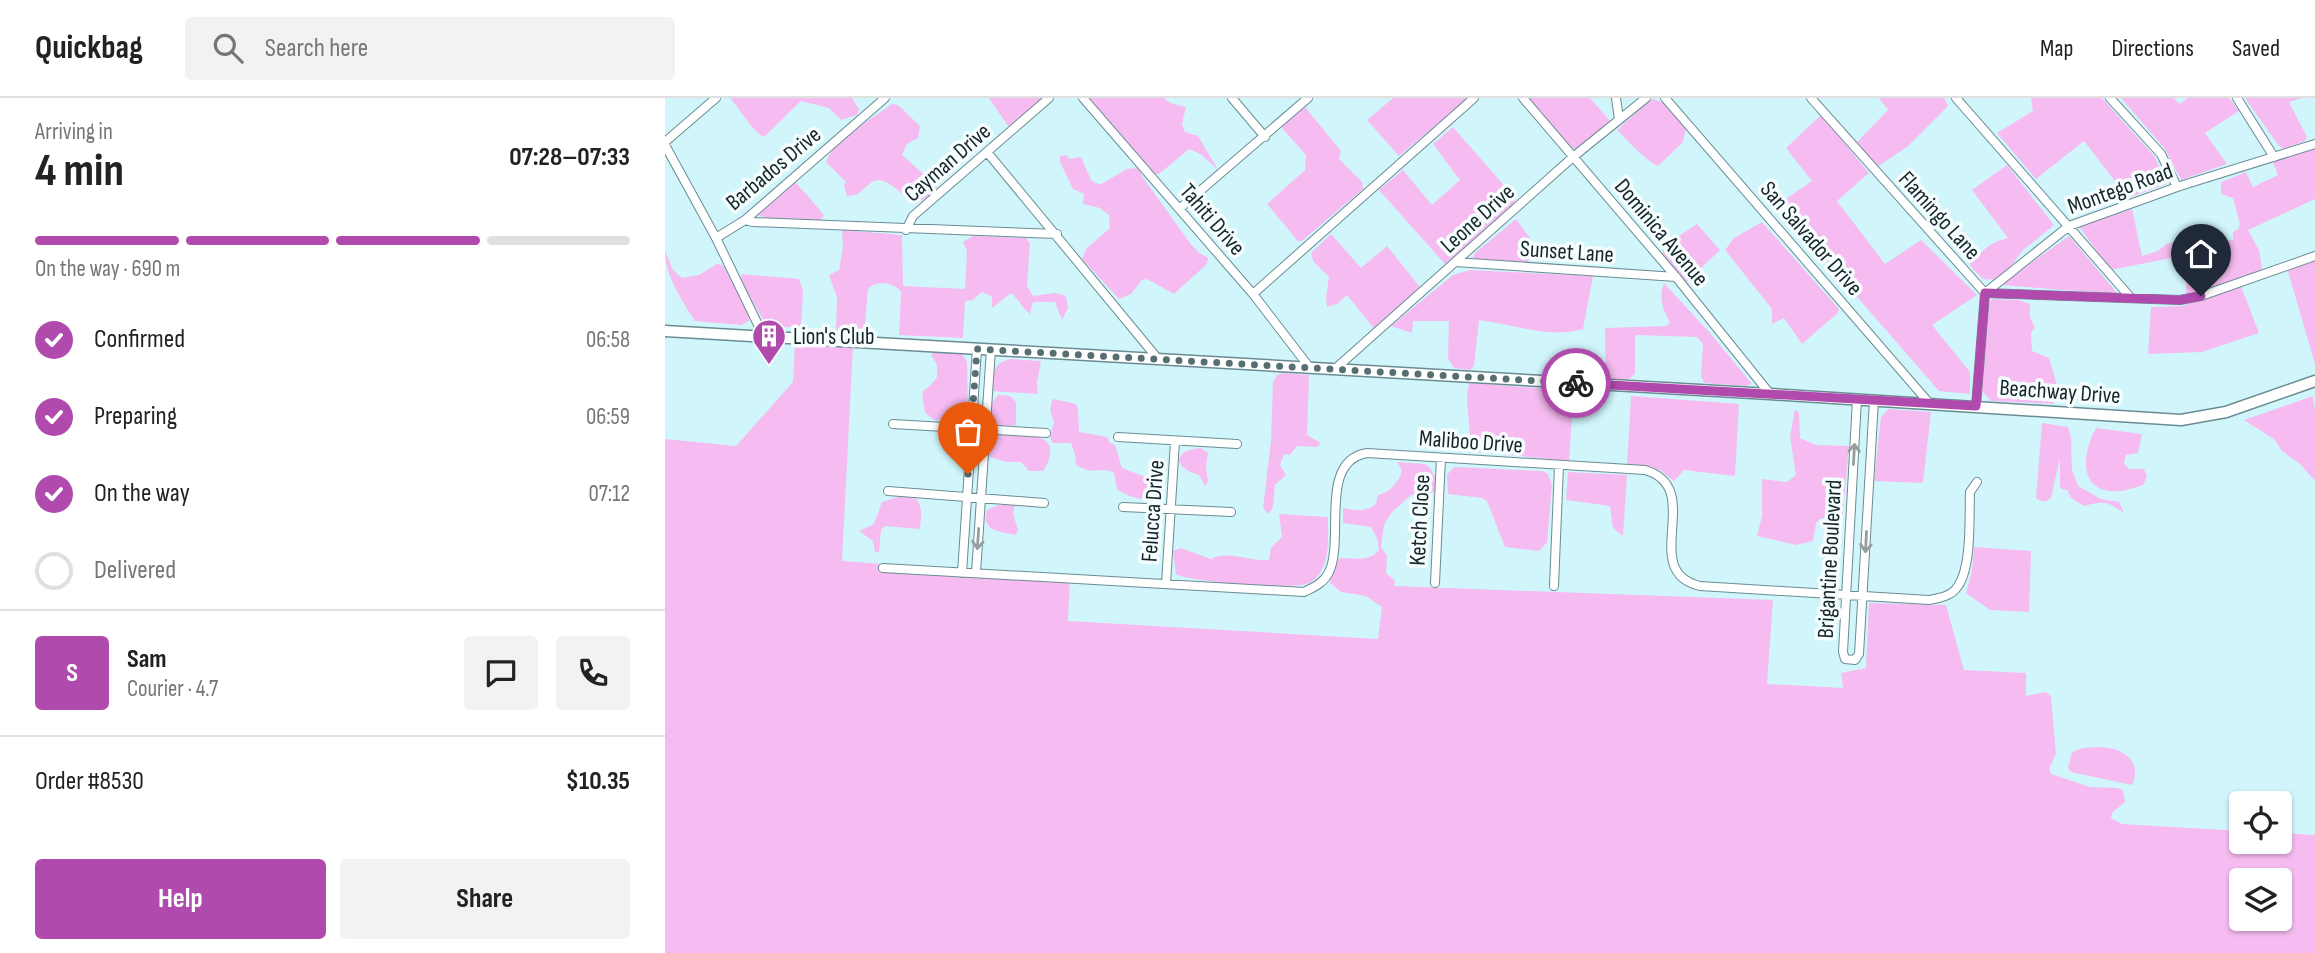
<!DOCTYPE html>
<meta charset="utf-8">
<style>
:root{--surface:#fff;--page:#f2f2f2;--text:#222;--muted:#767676;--line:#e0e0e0;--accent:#b14aad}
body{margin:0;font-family:"Sofia Sans Condensed",sans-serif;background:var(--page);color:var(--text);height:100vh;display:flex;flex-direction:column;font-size:26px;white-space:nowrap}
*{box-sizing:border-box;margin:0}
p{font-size:23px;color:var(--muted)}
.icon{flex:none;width:38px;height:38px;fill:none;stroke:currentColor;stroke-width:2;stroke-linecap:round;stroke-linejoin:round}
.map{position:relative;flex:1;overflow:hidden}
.drawer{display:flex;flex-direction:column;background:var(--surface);width:665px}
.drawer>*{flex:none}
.tools{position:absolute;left:1564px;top:693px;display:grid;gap:14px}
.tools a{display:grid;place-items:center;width:63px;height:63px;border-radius:7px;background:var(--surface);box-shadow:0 2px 5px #0004;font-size:35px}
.pin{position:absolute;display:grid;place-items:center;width:60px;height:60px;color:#fff;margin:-72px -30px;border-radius:50% 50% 50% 0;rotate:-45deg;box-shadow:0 0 7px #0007}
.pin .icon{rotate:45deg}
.courier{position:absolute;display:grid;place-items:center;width:70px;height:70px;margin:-35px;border:5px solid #b14aad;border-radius:50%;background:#fff;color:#222;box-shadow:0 2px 9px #0007}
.headline em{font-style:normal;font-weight:700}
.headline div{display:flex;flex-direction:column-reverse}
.headline{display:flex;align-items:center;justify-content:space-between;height:119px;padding:0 35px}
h1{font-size:46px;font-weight:700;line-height:52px}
.bar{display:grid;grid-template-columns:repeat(4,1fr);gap:10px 7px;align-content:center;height:84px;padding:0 35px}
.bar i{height:9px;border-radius:5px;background:var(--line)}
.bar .current{background:var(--accent)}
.bar p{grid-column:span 4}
.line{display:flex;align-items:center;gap:18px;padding:0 35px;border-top:2px solid var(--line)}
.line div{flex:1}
.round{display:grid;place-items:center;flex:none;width:74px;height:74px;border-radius:7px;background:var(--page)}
ol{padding:0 35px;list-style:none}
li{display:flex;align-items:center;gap:21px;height:77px}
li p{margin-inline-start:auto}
li .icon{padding:7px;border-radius:50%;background:var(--accent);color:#fff;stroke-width:4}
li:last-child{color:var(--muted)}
li i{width:38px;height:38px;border:4px solid var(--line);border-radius:50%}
.primary-button{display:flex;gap:14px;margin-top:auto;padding:14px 35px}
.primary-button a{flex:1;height:80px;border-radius:7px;background:var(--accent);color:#fff;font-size:28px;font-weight:700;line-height:80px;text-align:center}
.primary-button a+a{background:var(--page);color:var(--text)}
header{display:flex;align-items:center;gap:42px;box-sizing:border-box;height:98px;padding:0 35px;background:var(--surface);border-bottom:2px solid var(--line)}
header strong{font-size:33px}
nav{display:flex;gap:38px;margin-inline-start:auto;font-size:24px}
.search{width:490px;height:63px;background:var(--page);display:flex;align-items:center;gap:18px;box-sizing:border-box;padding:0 24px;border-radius:7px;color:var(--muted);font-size:26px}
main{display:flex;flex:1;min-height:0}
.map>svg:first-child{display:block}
</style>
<header>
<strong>Quickbag</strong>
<div class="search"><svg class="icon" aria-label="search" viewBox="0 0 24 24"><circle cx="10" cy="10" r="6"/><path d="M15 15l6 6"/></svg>Search here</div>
<nav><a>Map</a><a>Directions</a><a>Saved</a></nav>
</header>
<main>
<section class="drawer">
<div class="headline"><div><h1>4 min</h1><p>Arriving in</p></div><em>07:28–07:33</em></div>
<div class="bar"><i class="current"></i><i class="current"></i><i class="current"></i><i></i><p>On the way · 690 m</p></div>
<ol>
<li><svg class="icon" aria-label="check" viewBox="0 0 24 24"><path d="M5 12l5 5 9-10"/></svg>Confirmed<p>06:58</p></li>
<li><svg class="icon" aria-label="check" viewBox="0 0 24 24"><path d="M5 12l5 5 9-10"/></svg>Preparing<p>06:59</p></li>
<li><svg class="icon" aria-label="check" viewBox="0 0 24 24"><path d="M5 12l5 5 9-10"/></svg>On the way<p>07:12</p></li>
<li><i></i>Delivered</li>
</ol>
<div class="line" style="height:126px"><b class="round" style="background:var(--accent);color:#fff">S</b><div><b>Sam</b><p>Courier · 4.7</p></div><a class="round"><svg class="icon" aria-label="chat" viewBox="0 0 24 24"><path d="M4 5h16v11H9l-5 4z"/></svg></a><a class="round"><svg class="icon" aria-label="phone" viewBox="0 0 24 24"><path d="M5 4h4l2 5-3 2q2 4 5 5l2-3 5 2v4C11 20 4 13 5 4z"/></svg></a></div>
<div class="line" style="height:91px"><div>Order #8530</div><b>$10.35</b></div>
<div class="primary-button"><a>Help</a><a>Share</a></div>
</section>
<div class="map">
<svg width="1650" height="855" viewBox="0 0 1650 855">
<rect width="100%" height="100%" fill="#d0f6fc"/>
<path fill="#f6bcf1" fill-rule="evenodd" d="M65,0H187L194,11L192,17L176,22L164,10L136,3L99,39C89,35 74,10 65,0Z
M324,0H379L349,27L343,28Z
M424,0H499L505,5L521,9L517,26L520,34L533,38L553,72L537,57L524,51L494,76H488Z
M728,0H801L802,1L734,58L702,22Z
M862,0H925L945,23L914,51L907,50Z
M1214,0H1279L1283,8L1242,49L1212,69L1192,44L1223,12Z
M1366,0H1437L1490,59L1501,86L1463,100L1419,43L1371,81L1332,35L1368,13Z
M1456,0H1509L1514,6L1523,0H1564L1574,13L1540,35L1562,66L1516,82L1500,51Z
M1580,0H1637L1624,4L1642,39L1640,43L1618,51L1614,48Z
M989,1L1000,6L1021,31L1018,44L993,68C977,60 966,45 952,32L984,3Z
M227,6L233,7L255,28L253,40L242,46L237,57L272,88L270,94L251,106L247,105C237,97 220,76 207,84C195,92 198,97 182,98L179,88L181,84L161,64C167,43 210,19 227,6Z
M640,9L676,53L674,61L697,84L698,91L637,143H633L602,106L640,72L641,57L616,29Z
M1156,17L1204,75L1172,103L1220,166L1256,142L1312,197L1267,227L1305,274V296L1274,293L1112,107L1147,83L1121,50Z
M788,29L851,101L849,107L780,166L714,92L738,72L767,107L795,82L768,46Z
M1650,50V101L1583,132L1594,152L1597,170L1594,175L1521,198V157L1445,172L1414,128L1467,111L1477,158L1493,153L1501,146L1511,144L1519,150L1541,144L1568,142V134L1573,131L1575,127L1568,100L1556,96V84L1581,74L1588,89L1613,77L1607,62Z
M401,57L405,61L416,59L426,82L430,85L436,86L462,71L473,70L479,81L525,145L533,154L543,160L542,166L509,196L482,181L477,182L466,196L454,201L417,161L421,151L445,130L444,117L435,110L418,106L419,96L408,91L395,64V58Z
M1342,67L1389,127L1357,153L1340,177L1330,182L1318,181L1306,169L1304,162L1310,161C1319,150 1329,143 1343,140L1307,92Z
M129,83C132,85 158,115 159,118L155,122L103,120L92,117L95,105Z
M851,121L865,140L863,165L808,163L809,156Z
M1097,124L1174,211L1173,215L1137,246L1119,220L1107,226V211L1060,152L1069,140Z
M1032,126L1055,152L1021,185L997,158L999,148Z
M177,132L237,137L238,188L300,191L302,153L298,144L308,138L361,140L365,145L362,188L368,198L390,195L401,198L403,210L397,222L390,204H368L365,216C357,211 354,201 346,195L327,210V199L317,194L308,202L300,203L298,240L234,237L236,194C229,184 211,182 203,191L199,237L171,234L172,199L164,177L174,172L178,149Z
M666,136L696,170L722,148L755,189L711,233L682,197L672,206L662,209L661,199L664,179L648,163L646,155Z
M1404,138L1453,196L1335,187Z
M0,153L8,172L17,180L34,177L52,166L58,167L85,218L84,223L76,227L30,223C17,203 0,177 0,153Z
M1650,161V266L1622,170Z
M805,172L928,178L918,231C885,241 847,226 814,222L809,268L805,272L789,270L783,260L784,223H748L747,235L726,228L788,177Z
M77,176L134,181L138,193L136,230L102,228L75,182Z
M999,185L1045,235L1087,286L1081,288L1039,285L1036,278L1038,246L1032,239L970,237V276L964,281H949L941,278L940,230L1002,228L1005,224C998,212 993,199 999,185Z
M1576,188L1594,235L1537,254L1483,256L1486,209L1518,208Z
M1328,201L1353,202L1365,206V219L1370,230L1366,234L1367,253L1384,260L1392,287L1389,306L1326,303L1316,292L1321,207Z
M130,245L188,248L177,463L405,480L403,523L713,541L717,509L701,498L676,494L665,485L671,461C687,458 703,466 714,452L712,440L706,429L678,425V410C690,413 701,414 711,406L713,397C724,395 734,384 737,373L732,364L760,366L765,370L772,383L770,392L766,396L746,397L727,414L719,427L716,449L722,458L721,475L730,483L729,488L1108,502L1102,586L1178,590L1176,575L1201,570L1204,505L1281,507L1299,572L1361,575V598L1381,594L1386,598L1391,656L1384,671L1386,676L1425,689L1453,690L1458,693L1460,704L1447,715L1446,720L1457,726L1577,733V744H1615V735L1650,737V855H0V341L71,348L128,284ZM1577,782H1615V821H1577Z
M270,252L296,254L302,264L303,311L298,321L269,322L260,314C254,283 259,299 272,279V267L266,257Z
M345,261L376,263L372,285L373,296L326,293C328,275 327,266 345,261Z
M618,275L644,277L642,337L656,345L652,349L632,348L625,357L619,356L615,367L621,377L610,387L608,409L604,416L598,410L606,343L608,284L612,277Z
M804,285L899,292L908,302L904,363L806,353L802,300Z
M333,297L345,298L351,304V327L337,328L325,324L324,309Z
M966,298L1074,306L1070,378L1019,372L1009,383L995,372L962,367Z
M1648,298L1650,313V383L1635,366L1617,353L1610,342L1579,322Z
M388,301L411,306L413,311L414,334L442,339L445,345L450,347L457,370L478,378L500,377L501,383L497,403C480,402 466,401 452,391L449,375C436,367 430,379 411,367L410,356L406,345H388L385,340L389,323C385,315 384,308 388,301Z
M1130,311L1134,315L1135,340L1151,347L1184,348L1178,416L1155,421L1151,425L1148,443L1131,447L1092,438L1097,418V381L1122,384L1131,377L1125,338Z
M1224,311L1266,314L1258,385L1209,383L1216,319Z
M1377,325L1403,329L1406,340L1407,372L1413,388L1436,401L1454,404L1459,415C1442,403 1440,403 1419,408L1406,400L1402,392L1397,391L1395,388V360L1386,400C1381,405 1377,404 1371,400Z
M1431,330L1477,336L1473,355L1461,357L1459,365L1464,371H1479L1482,379L1478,387C1471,389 1463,392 1456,393C1413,397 1416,357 1431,330Z
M334,336L372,339L380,342L385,348C386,357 384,365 378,373H364L356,364H342L322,358L321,345Z
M536,350L543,355L541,369L543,384L540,388L534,377C507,369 508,352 536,350Z
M789,369L878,373L883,376L887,387L882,444L874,453L840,449L822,403L817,400L783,396L782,377Z
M903,374L962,377L958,438L948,430L945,408L901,402Z
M233,399H249C259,407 256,420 255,431L220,428L216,432L214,454H210L208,443L194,433L209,426L217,404Z
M334,407H350L348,416L353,432L351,437C336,434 315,433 322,412Z
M614,416L663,419C663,439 666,465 650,481C646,484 641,487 635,487C620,490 522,484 511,476L508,453L516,450L546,461C562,452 586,464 604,462L606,450L617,439Z
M1309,449L1366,453L1364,514L1325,512L1301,495L1307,473Z
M1436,649C1458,650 1478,663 1467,687L1406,674L1403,670L1407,654L1418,650Z"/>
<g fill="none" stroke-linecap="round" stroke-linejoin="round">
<g stroke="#698c92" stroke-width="10">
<path id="minor" d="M418,0L588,196L645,270
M567,0L600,39
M858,0L1011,179L1105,296
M951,0L954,21
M1000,0L1265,306
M1146,0L1320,195L1515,202L1536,198L1650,158
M1291,0L1466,200
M1445,0L1496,56L1512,89
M1572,0L1609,59
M0,44L51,0
M0,47L51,140L98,237
M322,54L493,261
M514,111L643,0
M80,122L88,124L392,136
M241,132L248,118L384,0
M51,140L80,122L220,0
M791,164L1011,179
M588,196L809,0
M670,271L908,59L981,0
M1192,301L1178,554L1180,561L1190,562L1194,556L1209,302
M1311,308L1320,195L1404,128L1515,88L1650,46
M228,326L381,335
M453,339L572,346
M223,393L379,405
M458,409L566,414
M218,470L639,494C649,489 659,485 664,474C680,441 653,363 702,355L980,372C1042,390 972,473 1035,488L1264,502C1275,500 1287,498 1293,488C1307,468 1304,419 1305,394L1312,384
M297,475L312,251
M311,475L326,251
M770,485L776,360
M501,486L510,343
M889,488L894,368"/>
</g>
<g stroke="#698c92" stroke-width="13">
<path id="tertiary" d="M0,233L1105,296L1516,322L1561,314L1650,283"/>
</g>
<use href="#minor" stroke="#fff" stroke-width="8"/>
<use href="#tertiary" stroke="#fff" stroke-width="10"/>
</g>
<defs><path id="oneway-shaft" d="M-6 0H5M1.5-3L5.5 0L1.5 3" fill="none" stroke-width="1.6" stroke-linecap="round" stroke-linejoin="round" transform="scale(1.75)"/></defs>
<g stroke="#969d9e">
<use href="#oneway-shaft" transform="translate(1189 356) rotate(-87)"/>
<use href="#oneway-shaft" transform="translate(313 441) rotate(94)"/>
<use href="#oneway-shaft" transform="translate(1201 444) rotate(93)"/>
</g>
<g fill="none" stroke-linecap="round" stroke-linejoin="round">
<path stroke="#576e72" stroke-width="7" stroke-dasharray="0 12.6" d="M303,376L312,251L911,285"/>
<path stroke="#b14aad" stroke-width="9" d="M911,285L1311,308L1320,195L1515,202L1536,198"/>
</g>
<defs>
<g id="building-pin" transform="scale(1.75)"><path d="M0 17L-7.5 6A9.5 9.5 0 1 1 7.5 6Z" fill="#b14aad" stroke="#f5fdfe"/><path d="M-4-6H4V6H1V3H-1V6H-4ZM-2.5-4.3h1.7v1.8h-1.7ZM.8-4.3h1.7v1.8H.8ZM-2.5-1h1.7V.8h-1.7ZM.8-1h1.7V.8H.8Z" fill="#fff"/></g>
</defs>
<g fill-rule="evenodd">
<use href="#building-pin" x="104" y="238"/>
</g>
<g text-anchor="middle" stroke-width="7" stroke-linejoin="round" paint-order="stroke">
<g font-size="23" fill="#162527" stroke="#f5fdfe">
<text transform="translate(282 64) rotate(-41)" y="8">Cayman Drive</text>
<text transform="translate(108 70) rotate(-40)" y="8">Barbados Drive</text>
<text transform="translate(1455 90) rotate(-20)" y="8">Montego Road</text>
<text transform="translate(1275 117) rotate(48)" y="8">Flamingo Lane</text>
<text transform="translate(812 120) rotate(-42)" y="8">Leone Drive</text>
<text transform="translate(548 121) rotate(49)" y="8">Tahiti Drive</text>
<text transform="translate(997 134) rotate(50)" y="8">Dominica Avenue</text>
<text transform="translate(1147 140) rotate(49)" y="8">San Salvador Drive</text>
<text transform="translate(902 153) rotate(4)" y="8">Sunset Lane</text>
<text transform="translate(1395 293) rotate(4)" y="8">Beachway Drive</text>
<text transform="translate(806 343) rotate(4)" y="8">Maliboo Drive</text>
<text transform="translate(487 413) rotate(-86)" y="8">Felucca Drive</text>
<text transform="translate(754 422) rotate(-87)" y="8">Ketch Close</text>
<text transform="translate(1164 461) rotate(-87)" y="8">Brigantine Boulevard</text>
</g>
<g font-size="23" fill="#162527" stroke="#f5fdfe" text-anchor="start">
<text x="128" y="246">Lion's Club</text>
</g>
</g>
</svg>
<div class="tools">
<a><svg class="icon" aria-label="locate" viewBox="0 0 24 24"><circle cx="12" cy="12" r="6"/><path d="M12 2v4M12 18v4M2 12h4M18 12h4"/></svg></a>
<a><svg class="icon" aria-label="layers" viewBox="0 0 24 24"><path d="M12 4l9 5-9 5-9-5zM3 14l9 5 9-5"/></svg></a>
</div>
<div class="pin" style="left:303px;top:376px;background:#ea580c"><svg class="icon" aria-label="bag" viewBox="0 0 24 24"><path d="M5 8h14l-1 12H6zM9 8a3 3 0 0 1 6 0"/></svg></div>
<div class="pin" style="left:1536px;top:198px;background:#1f2937"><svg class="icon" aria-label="home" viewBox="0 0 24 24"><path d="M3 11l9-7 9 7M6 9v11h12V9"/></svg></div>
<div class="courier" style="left:911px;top:285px"><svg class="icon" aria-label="bike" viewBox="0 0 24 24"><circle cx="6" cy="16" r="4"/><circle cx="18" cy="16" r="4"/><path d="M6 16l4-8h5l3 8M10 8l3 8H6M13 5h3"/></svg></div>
</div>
</main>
